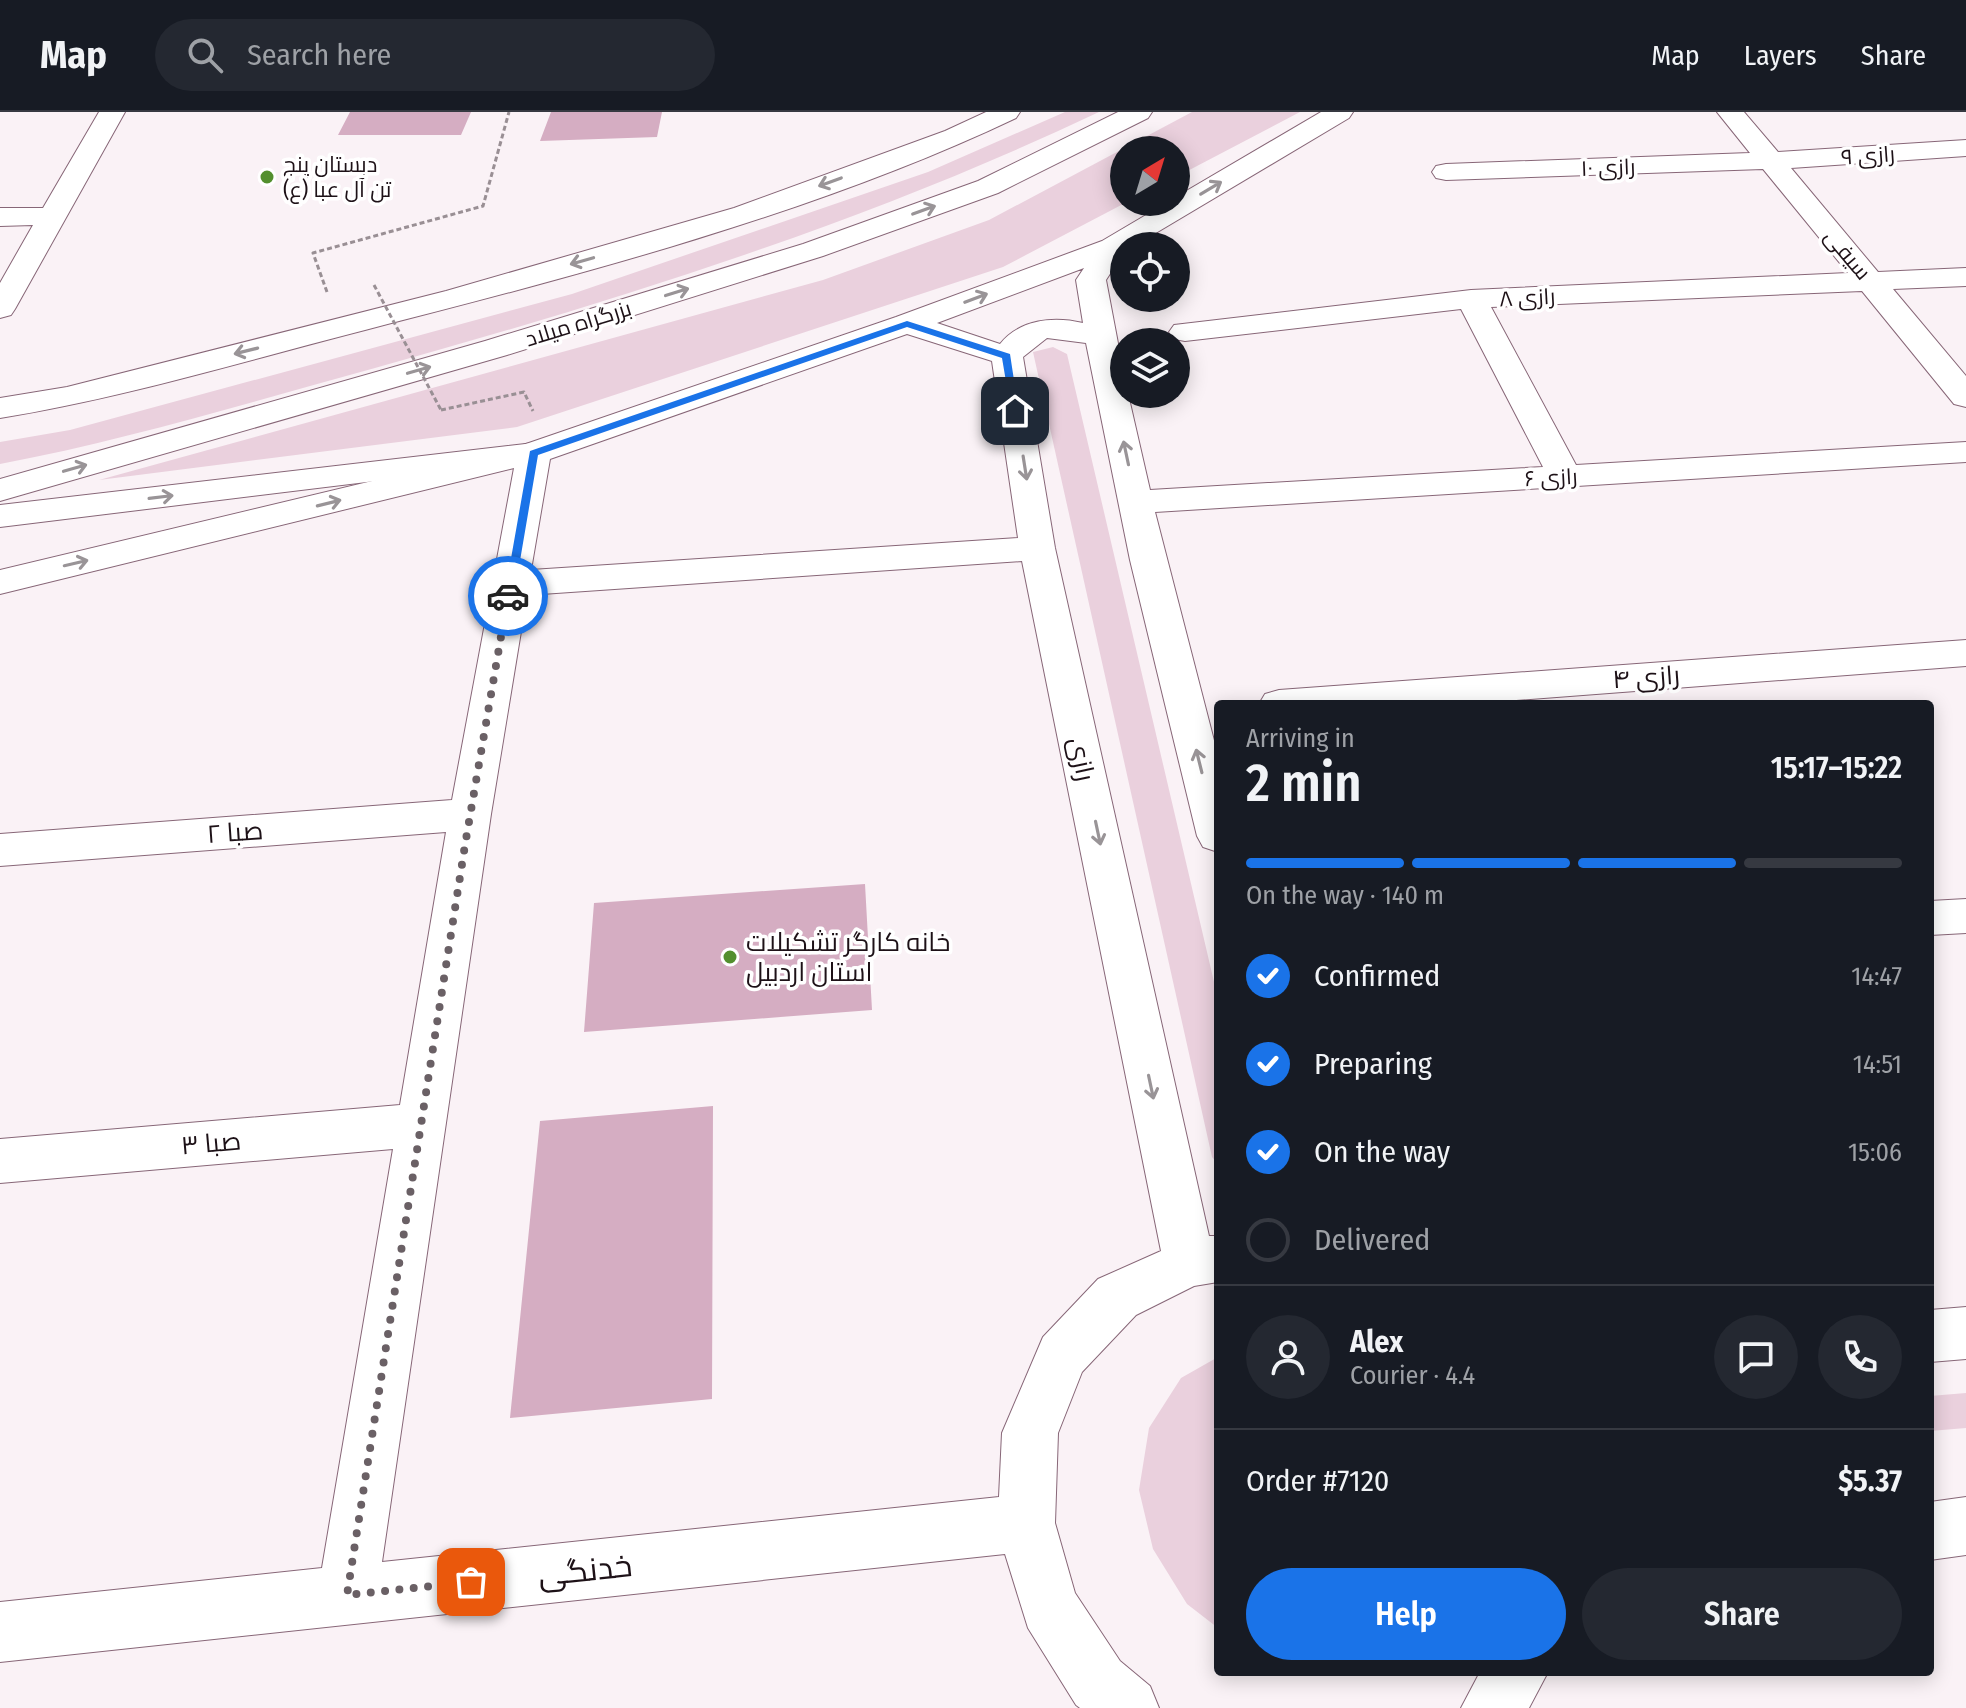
<!DOCTYPE html>
<meta charset="utf-8">
<style>
:root{--surface:#171b24;--page:#242831;--text:#f1f3f6;--muted:#9ea1a6;--line:#363941;--accent:#1a73e8}
body{margin:0;font-family:"Fira Sans Condensed",Cairo,sans-serif;background:var(--page);color:var(--text);height:100vh;display:flex;flex-direction:column;font-size:30px;white-space:nowrap}
*{box-sizing:border-box;margin:0}
p{font-size:26px;color:var(--muted)}
.icon{flex:none;width:44px;height:44px;fill:none;stroke:currentColor;stroke-width:2;stroke-linecap:round;stroke-linejoin:round}
.map{position:relative;flex:1;overflow:hidden}
.details{position:absolute;left:1214px;top:588px;width:720px;height:976px;display:flex;flex-direction:column;background:var(--surface);border-radius:8px;box-shadow:0 4px 20px #0003}
.details>*{flex:none}
.needle{width:52px;rotate:38deg}
.fabs{position:absolute;left:1110px;top:24px;display:grid;gap:16px}
.fabs a{display:grid;place-items:center;width:80px;height:80px;border-radius:50%;background:var(--surface);box-shadow:0 4px 20px #0003;font-size:40px}
.pin{position:absolute;display:grid;place-items:center;width:68px;height:68px;color:#fff;margin:-34px;border-radius:16px;box-shadow:0 4px 12px #0006}
.courier{position:absolute;display:grid;place-items:center;width:80px;height:80px;margin:-40px;border:6px solid #1a73e8;border-radius:50%;background:#fff;color:#222;box-shadow:0 2px 10px #0007}
.head em{font-style:normal;font-weight:600}
.head div{display:flex;flex-direction:column-reverse}
.head{display:flex;align-items:center;justify-content:space-between;height:136px;padding:0 32px}
h1{font-size:52px;font-weight:600;line-height:60px}
.bar{display:grid;grid-template-columns:repeat(4,1fr);gap:12px 8px;align-content:center;height:96px;padding:0 32px}
.bar i{height:10px;border-radius:6px;background:var(--line)}
.bar .selected{background:var(--accent)}
.bar p{grid-column:span 4}
.line{display:flex;align-items:center;gap:20px;padding:0 32px;border-top:2px solid var(--line)}
.line div{flex:1}
.round{display:grid;place-items:center;flex:none;width:84px;height:84px;border-radius:42px;background:var(--page)}
ol{padding:0 32px;list-style:none}
li{display:flex;align-items:center;gap:24px;height:88px}
li p{margin-inline-start:auto}
li .icon{padding:8px;border-radius:50%;background:var(--accent);color:#fff;stroke-width:4}
li:last-child{color:var(--muted)}
li i{width:44px;height:44px;border:4px solid var(--line);border-radius:50%}
.cta{display:flex;gap:16px;margin-top:auto;padding:16px 32px}
.cta a{flex:1;height:92px;border-radius:48px;background:var(--accent);color:#fff;font-size:32px;font-weight:600;line-height:92px;text-align:center}
.cta a+a{background:var(--page);color:var(--text)}
header{display:flex;align-items:center;gap:48px;box-sizing:border-box;height:112px;padding:0 40px;background:var(--surface);border-bottom:2px solid var(--line)}
header strong{font-size:38px}
nav{display:flex;gap:44px;margin-inline-start:auto;font-size:28px}
.search{width:560px;height:72px;background:var(--page);display:flex;align-items:center;gap:20px;box-sizing:border-box;padding:0 28px;border-radius:44px;color:var(--muted);font-size:30px}
.map>svg:first-child{display:block}
</style>
<header>
<strong>Map</strong>
<div class="search"><svg class="icon" aria-label="search" viewBox="0 0 24 24"><circle cx="10" cy="10" r="6"/><path d="M15 15l6 6"/></svg>Search here</div>
<nav><a>Map</a><a>Layers</a><a>Share</a></nav>
</header>
<div class="map">
<svg width="1966" height="1596" viewBox="0 0 1966 1596">
<rect width="100%" height="100%" fill="#faf2f6"/>
<path fill="#ead0dd" d="M1065,0H1099C867,110 623,187 375,256C251,290 127,328 0,352V330L70,318L572,182L928,60Z
M1192,0H1300L1176,65V38H1124V90H1127L1003,155L517,315L99,368L823,168L989,108Z
M1053,235L1067,242L1218,887V1052L1212,1045L1033,240Z
M1218,1245V1516L1187,1492L1153,1437L1139,1378L1149,1316L1181,1266Z
M1966,1281V1316L1930,1319V1284Z"/>
<path fill="#d5adc2" d="M350,0H471L461,23H338Z
M551,0H662L657,25L540,29Z
M865,772L872,898L584,920L594,791Z
M713,994L712,1287L510,1306L540,1009Z"/>
<g fill="none" stroke-linecap="round" stroke-linejoin="round">
<g stroke="#876677" stroke-width="2">
<path id="minor" d="M99,0H125L15,197L11,203L0,206V171L33,113L0,114V96H43Z
M1321,0H1353L1349,6L1134,134H1124V140L1106,168L1124,263V282H1128L1150,378L1543,355L1461,197L1185,229L1174,227L1169,220L1174,213L1471,178L1848,161L1763,57L1446,68L1436,66L1432,60L1436,54L1446,52L1750,41L1717,0H1744L1778,40L1966,28V44L1791,56L1878,160L1966,156V174L1893,177L1966,264V295L1954,292L1862,179L1491,195L1576,353L1966,330V350L1155,400L1218,644V740L1203,735L1197,724L1130,448L1086,231L1047,226L1023,245L1055,436L1209,1124H1218V1170L1194,1174L1136,1203L1082,1260L1058,1321L1055,1411L1075,1481L1120,1549L1150,1574L1159,1596H1080L1076,1593L1028,1516L1005,1442L0,1550V1490L322,1456L393,1037L0,1071V1027L400,993L446,720L0,754V722L452,688L514,356L0,482V458L523,333L896,205L1102,129L1168,90H1176V85ZM1084,156L1076,168L1083,211C1054,204 1020,207 1000,232L937,211ZM907,222L992,249L1018,426L531,458L550,347ZM1022,449L1161,1139L1098,1167L1043,1225L1002,1321L999,1385L382,1450L491,702L527,483Z
M1966,528V554L1463,592H1259L1265,582L1279,578Z
M1966,787V821L1930,823V789Z
M1966,1195V1247L1930,1250V1198Z
M1966,1385V1443L1930,1448V1390Z
M1480,1560H1548L1529,1596H1461Z"/>
</g>
<g stroke="#876677" stroke-width="2">
<path id="highway" d="M986,0H1020L1016,6C814,102 582,162 365,218C244,249 124,286 0,306V286L67,275L446,179L734,96L945,19Z
M1118,0H1152L1148,6L998,81L823,144L507,243L0,389V367L485,229L803,132L978,69Z
M534,331L546,334L551,341L546,348L0,415V393Z"/>
</g>
<path stroke="#998f94" stroke-width="3" stroke-dasharray="5 3" stroke-linecap="butt" d="M327,180L313,141L483,94L509,0
M441,298L524,280L533,299"/>
<use href="#minor" fill="#fff" fill-rule="evenodd"/>
<use href="#highway" fill="#fff" fill-rule="evenodd"/>
<path stroke="#998f94" stroke-width="3" stroke-dasharray="5 3" stroke-linecap="butt" d="M374,173L441,298"/>
</g>
<defs><path id="oneway-shaft" d="M-6 0H5M1.5-3L5.5 0L1.5 3" fill="none" stroke-width="1.6" stroke-linecap="round" stroke-linejoin="round" transform="scale(2)"/></defs>
<g stroke="#999497">
<use href="#oneway-shaft" transform="translate(830 70) rotate(160)"/>
<use href="#oneway-shaft" transform="translate(1211 76) rotate(-31)"/>
<use href="#oneway-shaft" transform="translate(924 98) rotate(-20)"/>
<use href="#oneway-shaft" transform="translate(582 149) rotate(164)"/>
<use href="#oneway-shaft" transform="translate(677 180) rotate(-17)"/>
<use href="#oneway-shaft" transform="translate(976 186) rotate(-21)"/>
<use href="#oneway-shaft" transform="translate(246 239) rotate(166)"/>
<use href="#oneway-shaft" transform="translate(419 258) rotate(-16)"/>
<use href="#oneway-shaft" transform="translate(1126 341) rotate(-102)"/>
<use href="#oneway-shaft" transform="translate(75 356) rotate(-16)"/>
<use href="#oneway-shaft" transform="translate(1025 356) rotate(81)"/>
<use href="#oneway-shaft" transform="translate(161 385) rotate(-7)"/>
<use href="#oneway-shaft" transform="translate(329 391) rotate(-14)"/>
<use href="#oneway-shaft" transform="translate(76 451) rotate(-13)"/>
<use href="#oneway-shaft" transform="translate(1199 649) rotate(-104)"/>
<use href="#oneway-shaft" transform="translate(1098 721) rotate(78)"/>
<use href="#oneway-shaft" transform="translate(1151 975) rotate(78)"/>
</g>
<path fill="#1a73e8" d="M907,209L1010,242L1019,301L1011,299L1002,246L907,215L538,343L514,484L504,486L530,339Z"/>
<g fill="none" stroke-linecap="round" stroke-linejoin="round">
<path stroke="#6a6065" stroke-width="8" stroke-dasharray="0 14.4" d="M471,1470L347,1483L465,733L508,484"/>
</g>
<g fill="#538f2e" stroke="#fff" stroke-width="3">
<circle cx="267" cy="65" r="8"/>
<circle cx="730" cy="845" r="8"/>
</g>
<g text-anchor="middle" stroke-width="7" stroke-linejoin="round" paint-order="stroke">
<g font-size="22" fill="#1d1117" stroke="#fff">
<text transform="translate(1868 43) rotate(-4)" y="8">رازی ۹</text>
<text transform="translate(1608 55) rotate(-2)" y="8">رازی ۱۰</text>
<text transform="translate(1848 142) rotate(50)" y="8">سیفی</text>
<text transform="translate(1527 185) rotate(-3)" y="8">رازی ۸</text>
<text transform="translate(578 211) rotate(-17)" y="8">بزرگراه میلاد</text>
<text transform="translate(1551 365) rotate(-3)" y="8">رازی ۶</text>
</g>
<g font-size="22" fill="#1d1117" stroke="#fff" text-anchor="start">
<text x="283" y="60">دبستان پنج<tspan x="283" dy="25">تن آل عبا (ع)</tspan></text>
</g>
<g font-size="26" fill="#1d1117" stroke="#fff">
<text transform="translate(1646 565) rotate(-4)" y="9">رازی ۴</text>
<text transform="translate(1082 647) rotate(78)" y="9">رازی</text>
<text transform="translate(235 720) rotate(-4)" y="9">صبا ۲</text>
<text transform="translate(211 1031) rotate(-5)" y="9">صبا ۳</text>
</g>
<g font-size="26" fill="#1d1117" stroke="#fff" text-anchor="start">
<text x="746" y="839">خانه کارگر تشکیلات<tspan x="746" dy="30">استان اردبیل</tspan></text>
</g>
<g font-size="32" fill="#1d1117" stroke="#fff">
<text transform="translate(585 1458) rotate(-6)" y="11">خدنگی</text>
</g>
</g>
</svg>
<div class="fabs">
<a><svg class="needle" viewBox="-14 -14 28 28"><path d="M0-13l5 13h-10z" fill="#e53935"/><path d="M0 13l5-13h-10z" fill="#9ea1a6"/></svg></a>
<a><svg class="icon" aria-label="locate" viewBox="0 0 24 24"><circle cx="12" cy="12" r="6"/><path d="M12 2v4M12 18v4M2 12h4M18 12h4"/></svg></a>
<a><svg class="icon" aria-label="layers" viewBox="0 0 24 24"><path d="M12 4l9 5-9 5-9-5zM3 14l9 5 9-5"/></svg></a>
</div>
<div class="pin" style="left:471px;top:1470px;background:#ea580c"><svg class="icon" aria-label="bag" viewBox="0 0 24 24"><path d="M5 8h14l-1 12H6zM9 8a3 3 0 0 1 6 0"/></svg></div>
<div class="pin" style="left:1015px;top:299px;background:#1f2937"><svg class="icon" aria-label="home" viewBox="0 0 24 24"><path d="M3 11l9-7 9 7M6 9v11h12V9"/></svg></div>
<div class="courier" style="left:508px;top:484px"><svg class="icon" aria-label="car" viewBox="0 0 24 24"><path d="M5 17H2v-5l4-1 3-4h7l3 4 3 1v5h-3M9 17h6M6 11h13"/><circle cx="7" cy="17" r="2"/><circle cx="17" cy="17" r="2"/></svg></div>
<section class="details">
<div class="head"><div><h1>2 min</h1><p>Arriving in</p></div><em>15:17–15:22</em></div>
<div class="bar"><i class="selected"></i><i class="selected"></i><i class="selected"></i><i></i><p>On the way · 140 m</p></div>
<ol>
<li><svg class="icon" aria-label="check" viewBox="0 0 24 24"><path d="M5 12l5 5 9-10"/></svg>Confirmed<p>14:47</p></li>
<li><svg class="icon" aria-label="check" viewBox="0 0 24 24"><path d="M5 12l5 5 9-10"/></svg>Preparing<p>14:51</p></li>
<li><svg class="icon" aria-label="check" viewBox="0 0 24 24"><path d="M5 12l5 5 9-10"/></svg>On the way<p>15:06</p></li>
<li><i></i>Delivered</li>
</ol>
<div class="line" style="height:144px"><a class="round"><svg class="icon" aria-label="person" viewBox="0 0 24 24"><circle cx="12" cy="8" r="4"/><path d="M4 21q1-7 8-7t8 7"/></svg></a><div><b>Alex</b><p>Courier · 4.4</p></div><a class="round"><svg class="icon" aria-label="chat" viewBox="0 0 24 24"><path d="M4 5h16v11H9l-5 4z"/></svg></a><a class="round"><svg class="icon" aria-label="phone" viewBox="0 0 24 24"><path d="M5 4h4l2 5-3 2q2 4 5 5l2-3 5 2v4C11 20 4 13 5 4z"/></svg></a></div>
<div class="line" style="height:104px"><div>Order #7120</div><b>$5.37</b></div>
<div class="cta"><a>Help</a><a>Share</a></div>
</section>
</div>
